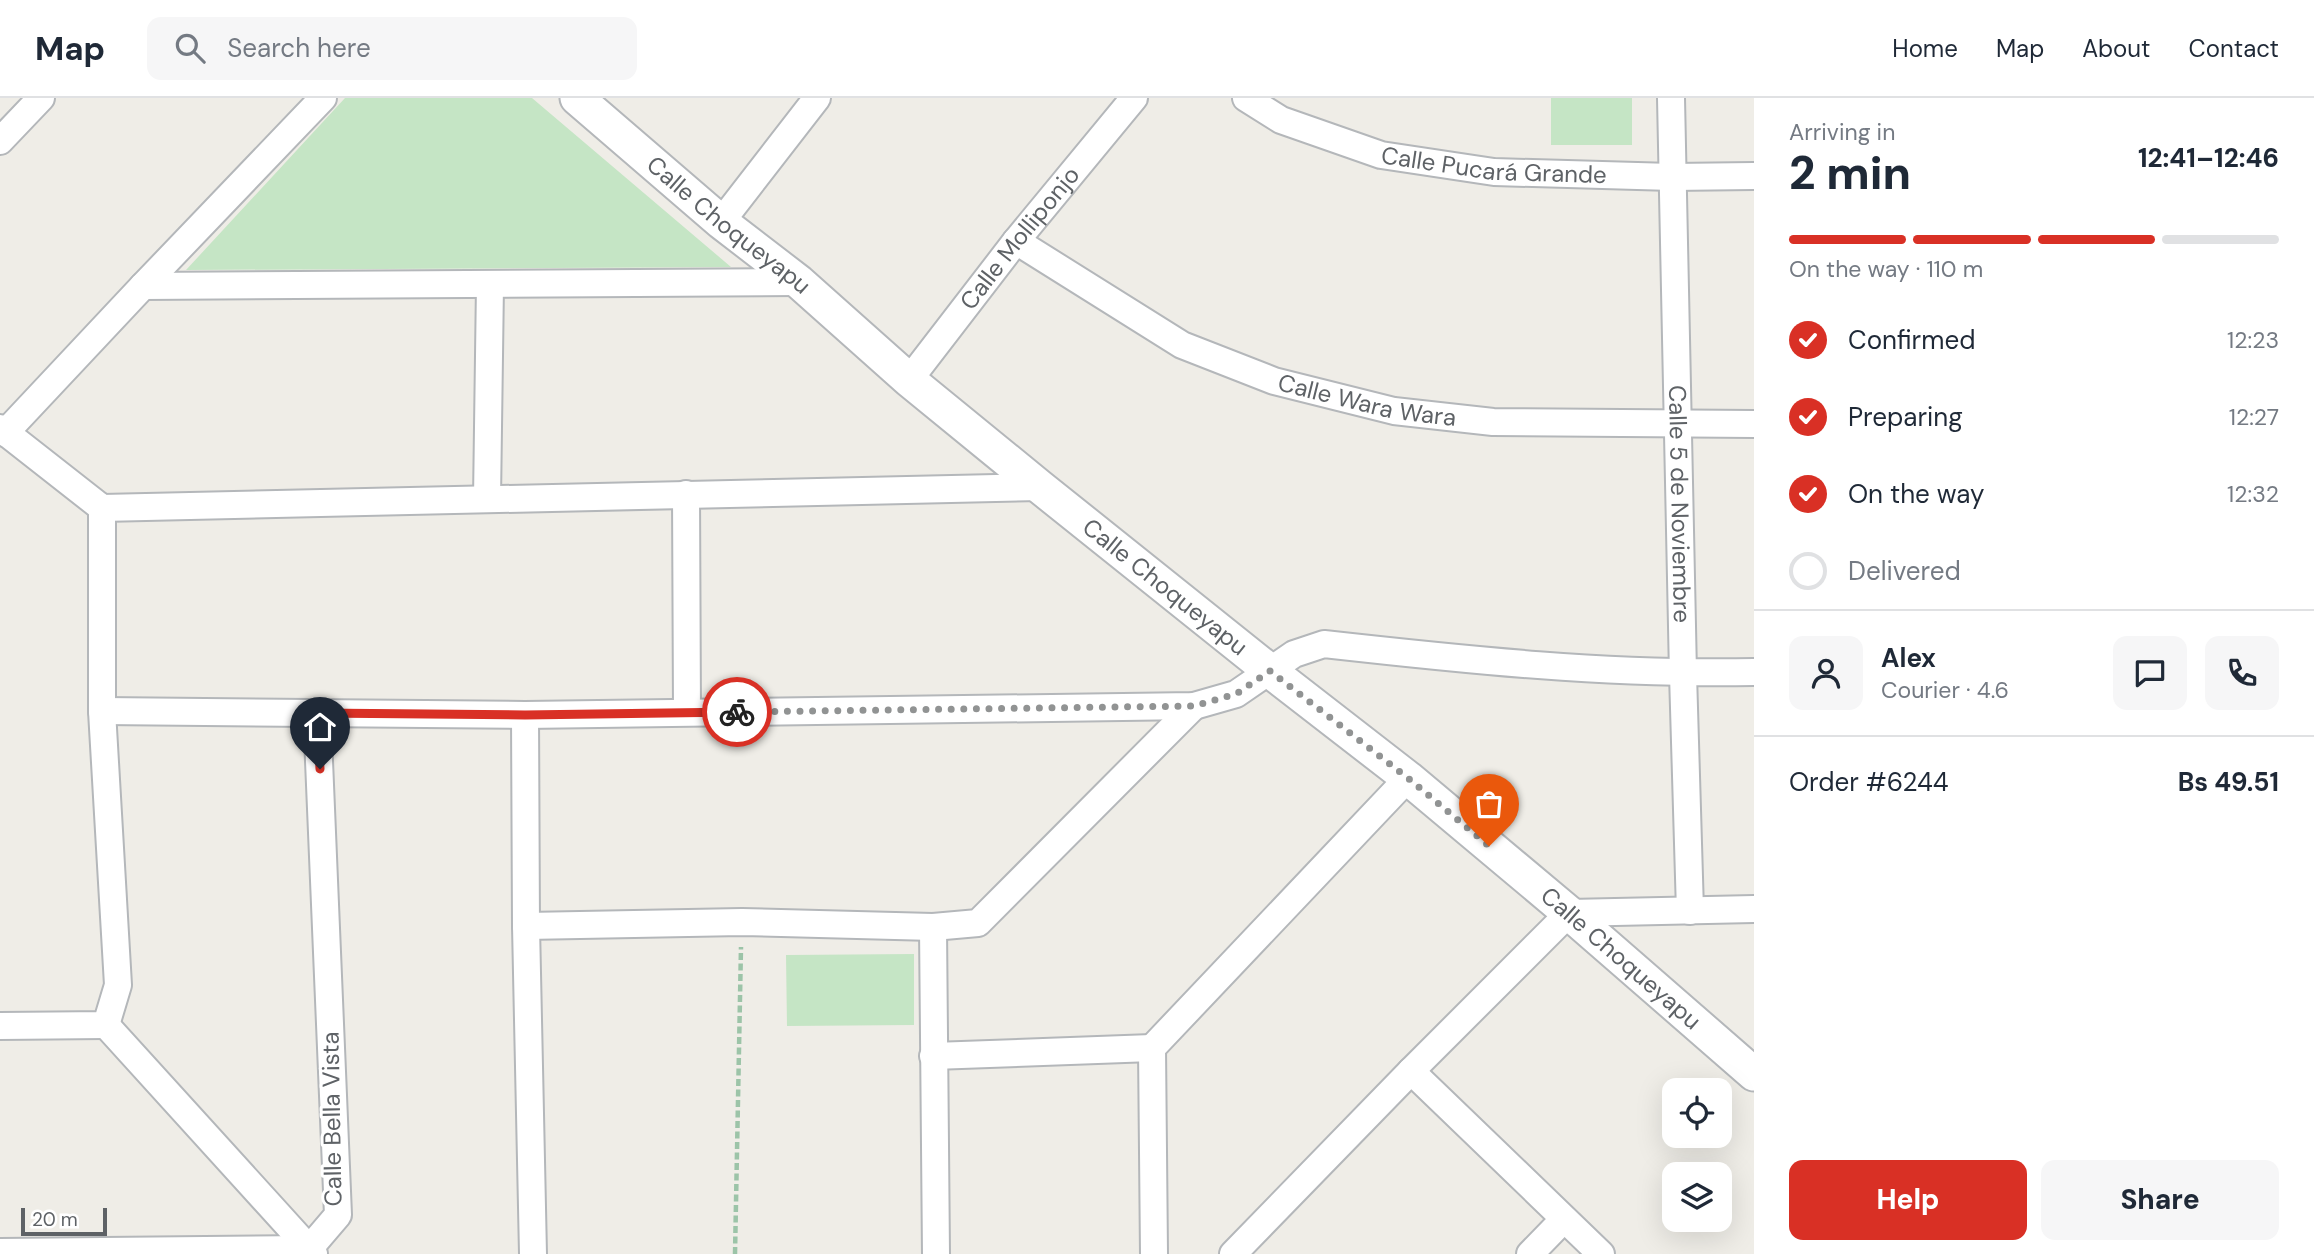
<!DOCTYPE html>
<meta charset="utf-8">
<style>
:root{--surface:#fff;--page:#f6f6f7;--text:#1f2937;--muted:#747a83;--line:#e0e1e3;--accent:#d93025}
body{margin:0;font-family:"DM Sans",sans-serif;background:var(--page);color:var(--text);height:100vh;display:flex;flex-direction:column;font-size:26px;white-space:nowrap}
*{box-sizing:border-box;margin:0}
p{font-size:23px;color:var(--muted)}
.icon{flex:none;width:38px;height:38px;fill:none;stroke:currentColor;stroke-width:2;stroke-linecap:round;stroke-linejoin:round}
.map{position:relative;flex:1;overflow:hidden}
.drawer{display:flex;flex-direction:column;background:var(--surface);width:560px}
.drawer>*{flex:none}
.fabs{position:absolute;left:1662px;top:980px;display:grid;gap:14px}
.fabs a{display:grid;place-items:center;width:70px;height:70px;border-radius:14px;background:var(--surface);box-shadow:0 7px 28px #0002;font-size:35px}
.scale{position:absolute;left:21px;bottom:18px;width:86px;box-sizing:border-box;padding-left:7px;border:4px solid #5e6266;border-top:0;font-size:19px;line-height:24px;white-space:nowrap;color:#5e6266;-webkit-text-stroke:5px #fff;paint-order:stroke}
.pin{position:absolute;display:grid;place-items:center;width:60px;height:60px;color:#fff;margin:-72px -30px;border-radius:50% 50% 50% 0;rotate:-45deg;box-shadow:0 0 7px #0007}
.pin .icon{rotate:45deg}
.courier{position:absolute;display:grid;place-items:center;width:70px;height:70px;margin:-35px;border:5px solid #d93025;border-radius:50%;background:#fff;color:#222;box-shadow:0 2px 9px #0007}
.summary em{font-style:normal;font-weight:800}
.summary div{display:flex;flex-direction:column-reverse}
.summary{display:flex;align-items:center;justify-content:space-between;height:119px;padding:0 35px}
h1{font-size:46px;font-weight:800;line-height:52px}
.bar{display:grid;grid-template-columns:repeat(4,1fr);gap:10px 7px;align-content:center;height:84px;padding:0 35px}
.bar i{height:9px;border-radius:5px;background:var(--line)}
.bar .active{background:var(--accent)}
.bar p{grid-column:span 4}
.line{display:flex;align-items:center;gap:18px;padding:0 35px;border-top:2px solid var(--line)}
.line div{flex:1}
.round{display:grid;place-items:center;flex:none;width:74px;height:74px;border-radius:14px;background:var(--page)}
ol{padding:0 35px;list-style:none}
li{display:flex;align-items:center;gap:21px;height:77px}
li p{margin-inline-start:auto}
li .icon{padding:7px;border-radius:50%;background:var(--accent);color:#fff;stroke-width:4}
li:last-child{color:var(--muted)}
li i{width:38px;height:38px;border:4px solid var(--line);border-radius:50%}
.primary-button{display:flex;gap:14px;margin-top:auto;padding:14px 35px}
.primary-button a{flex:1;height:80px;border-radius:14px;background:var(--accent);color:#fff;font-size:28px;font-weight:800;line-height:80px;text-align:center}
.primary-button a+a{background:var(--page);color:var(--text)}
header{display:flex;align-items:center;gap:42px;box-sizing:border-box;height:98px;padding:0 35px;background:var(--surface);border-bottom:2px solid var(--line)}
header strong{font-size:33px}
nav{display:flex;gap:38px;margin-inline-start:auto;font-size:24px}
.search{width:490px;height:63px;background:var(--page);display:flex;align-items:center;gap:18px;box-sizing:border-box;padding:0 24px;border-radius:14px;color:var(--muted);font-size:26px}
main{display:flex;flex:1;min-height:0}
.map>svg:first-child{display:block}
</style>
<header>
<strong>Map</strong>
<div class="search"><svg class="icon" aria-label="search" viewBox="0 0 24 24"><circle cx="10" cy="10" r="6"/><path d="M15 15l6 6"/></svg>Search here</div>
<nav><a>Home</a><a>Map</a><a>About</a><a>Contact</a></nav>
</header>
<main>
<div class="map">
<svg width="1754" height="1156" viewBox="0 0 1754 1156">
<rect width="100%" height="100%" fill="#efede7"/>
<path fill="#c5e5c5" d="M345,0H532L731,169L186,172Z
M1551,0H1632V47H1551Z
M914,856V927L787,928L786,857Z"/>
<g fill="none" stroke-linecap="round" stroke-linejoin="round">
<g stroke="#b4b7ba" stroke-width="30">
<g id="minor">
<path id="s1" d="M1246,0L1281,22L1381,57L1494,74L1672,79L1754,78"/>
<path id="s2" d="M1671,0L1683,576L1690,813"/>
<path d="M0,43L41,0"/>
<path d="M721,124L817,0"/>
<path id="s3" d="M1016,143L1182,247L1274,283L1394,313L1493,324L1754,326"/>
<path d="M143,188L799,184"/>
<path id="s4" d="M909,282L1016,143L1134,0"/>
<path d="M0,330L102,410L1040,389"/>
<path d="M5,335L143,188L323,0"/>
<path d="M686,396L687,614"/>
<path d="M487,401L490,186"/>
<path d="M102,613L525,617L1194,608L1236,596L1294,556L1324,546C1467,562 1610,577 1754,574"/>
<path d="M525,617L526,828L533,1156"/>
<path d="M526,828L742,824L933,829L978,825L1194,608"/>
<path d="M933,829L936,1156"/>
<path d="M106,927L314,1156"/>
<path d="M0,928L106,927L118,887L102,613V410"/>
<path d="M933,958L1152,950"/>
<path d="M1411,973L1601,1156"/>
<path d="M0,1154L309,1151L338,1117L317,615"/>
<path d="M1154,1156L1152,950L1408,680"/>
<path d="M1233,1156L1411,973L1569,815L1754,811"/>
<path d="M1530,1156L1564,1121"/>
</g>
</g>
<g stroke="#b4b7ba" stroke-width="37">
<g id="tertiary">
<path id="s5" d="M577,0L721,124L799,184L909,282L1040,389L1270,573L1408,680L1569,815L1754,976"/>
</g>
</g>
<path stroke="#9cc4a8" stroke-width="4.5" stroke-dasharray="7 3.5" stroke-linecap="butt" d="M735,1156L741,849"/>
<use href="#minor" stroke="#fff" stroke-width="26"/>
<use href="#tertiary" stroke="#fff" stroke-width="33"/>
</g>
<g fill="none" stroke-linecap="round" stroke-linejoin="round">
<path stroke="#919393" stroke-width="7" stroke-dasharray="0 12.6" d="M737,614L1194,608L1236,596L1270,573L1408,680L1489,748"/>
<path stroke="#d93025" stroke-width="9" d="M320,671L317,615L525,617L737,614"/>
</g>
<g text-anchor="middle" stroke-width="6" stroke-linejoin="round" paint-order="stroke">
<g font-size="24" fill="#5e6266" stroke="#fff">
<text dy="8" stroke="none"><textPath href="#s1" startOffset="261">Calle Pucará Grande</textPath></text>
<text dy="8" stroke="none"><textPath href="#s5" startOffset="198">Calle Choqueyapu</textPath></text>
<text dy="8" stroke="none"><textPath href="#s4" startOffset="180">Calle Molliponjo</textPath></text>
<text dy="8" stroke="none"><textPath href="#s3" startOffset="390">Calle Wara Wara</textPath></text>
<text dy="8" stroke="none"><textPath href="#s2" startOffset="406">Calle 5 de Noviembre</textPath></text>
<text dy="8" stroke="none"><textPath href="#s5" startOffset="765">Calle Choqueyapu</textPath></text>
<text dy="8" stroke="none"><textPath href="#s5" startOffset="1353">Calle Choqueyapu</textPath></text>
<text transform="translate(332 1021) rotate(-91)" y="8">Calle Bella Vista</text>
</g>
</g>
</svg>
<div class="fabs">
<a><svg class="icon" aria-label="locate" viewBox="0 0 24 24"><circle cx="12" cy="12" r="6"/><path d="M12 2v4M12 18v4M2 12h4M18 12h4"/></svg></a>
<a><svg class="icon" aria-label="layers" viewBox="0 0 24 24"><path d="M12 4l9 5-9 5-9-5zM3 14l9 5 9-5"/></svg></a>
</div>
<div class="scale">20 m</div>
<div class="pin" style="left:1489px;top:748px;background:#ea580c"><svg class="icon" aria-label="bag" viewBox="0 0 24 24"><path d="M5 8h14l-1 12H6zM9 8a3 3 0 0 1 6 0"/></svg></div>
<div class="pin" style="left:320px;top:671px;background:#1f2937"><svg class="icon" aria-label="home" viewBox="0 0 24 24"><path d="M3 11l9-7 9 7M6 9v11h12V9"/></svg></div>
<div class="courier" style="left:737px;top:614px"><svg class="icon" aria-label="bike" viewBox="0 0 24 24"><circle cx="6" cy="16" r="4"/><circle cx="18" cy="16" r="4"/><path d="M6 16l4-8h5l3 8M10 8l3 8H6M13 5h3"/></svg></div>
</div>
<section class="drawer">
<div class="summary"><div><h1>2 min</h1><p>Arriving in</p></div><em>12:41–12:46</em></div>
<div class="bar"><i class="active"></i><i class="active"></i><i class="active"></i><i></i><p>On the way · 110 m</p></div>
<ol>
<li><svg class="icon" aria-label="check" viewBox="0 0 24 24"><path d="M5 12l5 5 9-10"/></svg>Confirmed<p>12:23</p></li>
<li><svg class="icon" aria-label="check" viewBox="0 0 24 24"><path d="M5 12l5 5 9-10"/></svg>Preparing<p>12:27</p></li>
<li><svg class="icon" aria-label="check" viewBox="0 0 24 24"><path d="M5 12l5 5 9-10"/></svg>On the way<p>12:32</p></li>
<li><i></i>Delivered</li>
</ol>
<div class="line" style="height:126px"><a class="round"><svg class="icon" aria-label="person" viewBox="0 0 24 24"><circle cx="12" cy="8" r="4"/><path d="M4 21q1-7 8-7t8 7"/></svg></a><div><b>Alex</b><p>Courier · 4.6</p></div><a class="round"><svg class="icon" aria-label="chat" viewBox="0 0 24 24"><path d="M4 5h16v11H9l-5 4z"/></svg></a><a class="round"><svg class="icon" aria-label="phone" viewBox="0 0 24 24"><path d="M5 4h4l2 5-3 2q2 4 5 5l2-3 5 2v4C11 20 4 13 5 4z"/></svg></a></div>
<div class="line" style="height:91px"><div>Order #6244</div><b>Bs 49.51</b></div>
<div class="primary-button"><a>Help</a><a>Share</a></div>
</section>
</main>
